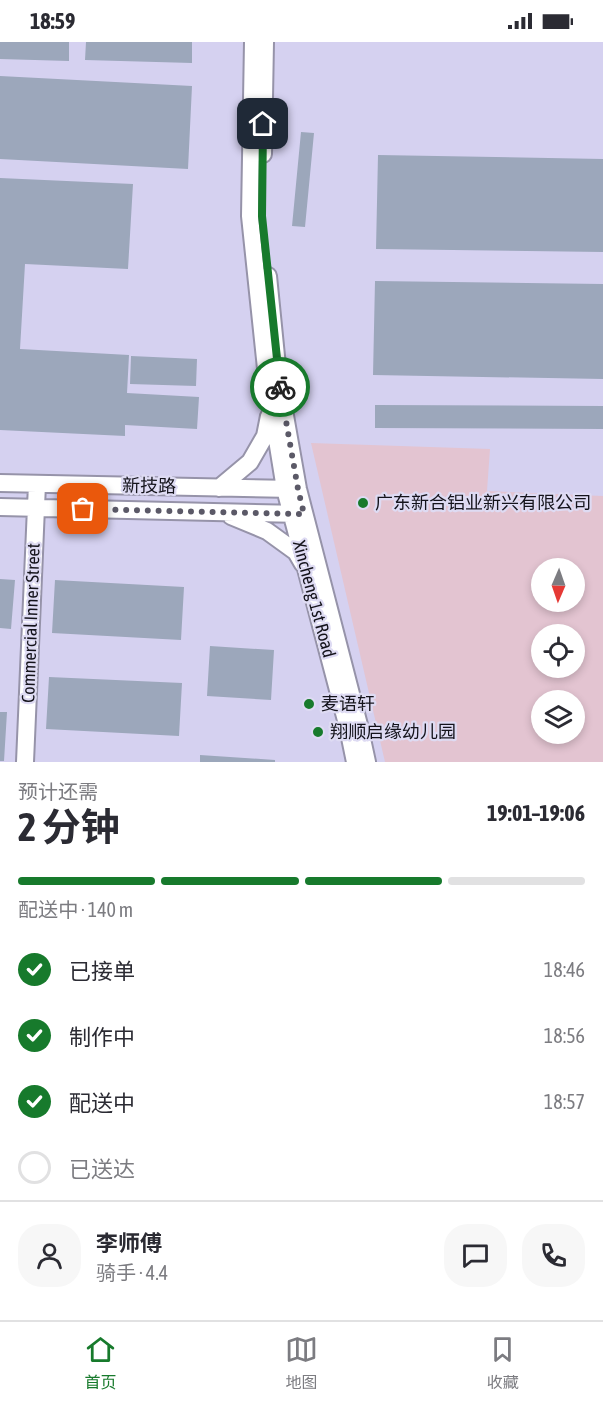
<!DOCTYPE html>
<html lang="zh">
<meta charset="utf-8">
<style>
:root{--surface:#fff;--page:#f7f7f7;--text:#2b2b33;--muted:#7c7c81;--line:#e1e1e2;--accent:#177a2c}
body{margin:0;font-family:"Asap Condensed","Noto Sans SC",sans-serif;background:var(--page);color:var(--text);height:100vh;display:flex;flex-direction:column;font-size:22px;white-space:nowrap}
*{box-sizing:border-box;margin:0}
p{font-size:20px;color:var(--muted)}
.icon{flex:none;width:33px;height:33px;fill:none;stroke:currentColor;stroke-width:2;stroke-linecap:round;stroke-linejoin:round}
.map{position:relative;height:720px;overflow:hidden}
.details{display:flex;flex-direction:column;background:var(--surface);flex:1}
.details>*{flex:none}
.needle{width:39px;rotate:182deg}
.controls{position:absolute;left:531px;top:516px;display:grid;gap:12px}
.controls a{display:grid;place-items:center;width:54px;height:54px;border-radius:50%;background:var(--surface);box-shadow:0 3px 9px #0003;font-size:30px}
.pin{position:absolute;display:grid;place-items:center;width:51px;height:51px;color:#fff;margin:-26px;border-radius:12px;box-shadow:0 3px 9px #0006}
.courier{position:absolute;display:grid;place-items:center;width:60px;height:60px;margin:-30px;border:4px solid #177a2c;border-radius:50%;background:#fff;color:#222;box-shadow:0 2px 8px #0007}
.head em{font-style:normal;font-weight:700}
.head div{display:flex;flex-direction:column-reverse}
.head{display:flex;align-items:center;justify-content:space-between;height:102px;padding:0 18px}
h1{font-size:39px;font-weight:700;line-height:45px}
.bar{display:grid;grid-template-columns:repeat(4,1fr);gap:9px 6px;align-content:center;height:72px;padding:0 18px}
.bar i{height:8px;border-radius:4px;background:var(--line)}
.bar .current{background:var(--accent)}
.bar p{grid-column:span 4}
.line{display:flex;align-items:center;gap:15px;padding:0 18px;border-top:2px solid var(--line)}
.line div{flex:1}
.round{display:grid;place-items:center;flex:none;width:63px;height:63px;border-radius:24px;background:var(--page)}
ol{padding:0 18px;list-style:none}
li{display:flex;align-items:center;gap:18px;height:66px}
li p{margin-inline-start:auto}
li .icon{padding:6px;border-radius:50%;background:var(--accent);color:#fff;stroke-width:4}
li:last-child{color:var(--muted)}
li i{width:33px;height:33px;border:3px solid var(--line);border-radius:50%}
.status{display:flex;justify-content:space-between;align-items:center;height:42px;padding:0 30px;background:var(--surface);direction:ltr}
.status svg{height:16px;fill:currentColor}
.dock{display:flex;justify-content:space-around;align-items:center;height:84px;border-top:2px solid var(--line);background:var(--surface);font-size:16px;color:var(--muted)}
.dock a{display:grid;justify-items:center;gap:3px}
.dock .current{color:var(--accent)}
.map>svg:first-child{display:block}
</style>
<div class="status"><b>18:59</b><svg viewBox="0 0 49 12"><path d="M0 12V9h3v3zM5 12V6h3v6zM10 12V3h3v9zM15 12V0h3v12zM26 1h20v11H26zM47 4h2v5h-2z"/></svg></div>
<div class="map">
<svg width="603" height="720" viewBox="0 0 603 720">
<rect width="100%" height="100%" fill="#dedbf3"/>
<path fill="#d5d1f0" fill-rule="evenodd" d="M0,0H603V720H0ZM542,526H574V560H542ZM542,592H574V626H542ZM542,658H574V692H542Z"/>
<path fill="#e3c4d1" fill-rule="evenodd" d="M311,401L490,407L487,449L603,454V720H385ZM542,526H574V560H542ZM542,592H574V626H542ZM542,658H574V692H542Z"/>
<path fill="#9ca7bb" d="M0,0H69V19L0,17Z
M86,0H192V21L85,18Z
M0,34L192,44L188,127L0,117Z
M301,90L314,91L305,185L292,184Z
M378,113L603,117V210L376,207Z
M0,136L133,142L128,227L25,222L20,307L129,313L127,351L199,355L197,387L125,383V394L0,388Z
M375,239L603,242V337L373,333Z
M131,314L197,317L196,344L130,342Z
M375,363L603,364V387L375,386Z
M0,537L15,538L11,587L0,586Z
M55,538L184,545L181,598L52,591Z
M210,604L274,608L271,658L207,654Z
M49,635L182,641L179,694L46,687Z
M0,670H7L4,719H0Z
M200,713L275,718V720H200Z"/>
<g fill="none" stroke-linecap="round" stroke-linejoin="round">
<g stroke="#9693a9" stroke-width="20">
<path id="minor" d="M253,0L250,174L267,336L285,447L348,686L355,720
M263,112L265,0
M268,234L278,334L298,447L359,683L367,720
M0,441L294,447
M219,446L250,420L265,394L269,374
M0,465L302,472
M231,474L267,489L296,510L303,522
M25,720L37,442"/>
</g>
<use href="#minor" stroke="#fff" stroke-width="16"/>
</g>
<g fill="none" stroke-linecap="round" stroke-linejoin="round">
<path stroke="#5b5967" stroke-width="6" stroke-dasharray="0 10.8" d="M83,467L304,472L298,447L280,345"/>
<path stroke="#177a2c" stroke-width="8" d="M263,82L262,174L280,345"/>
</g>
<g fill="#177a2c" stroke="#dedbf3" stroke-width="2">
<circle cx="363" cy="461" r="6"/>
<circle cx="309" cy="662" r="6"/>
<circle cx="318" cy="690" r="6"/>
</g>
<g text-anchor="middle" stroke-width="4.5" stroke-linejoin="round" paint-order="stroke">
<g font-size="18" fill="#14131b" stroke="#dedbf3">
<text transform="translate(149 444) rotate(1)" y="6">新技路</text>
<text transform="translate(314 557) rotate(75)" y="6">Xincheng 1st Road</text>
<text transform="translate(31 581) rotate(-88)" y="6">Commercial Inner Street</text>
</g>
<g font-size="18" fill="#14131b" stroke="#dedbf3" text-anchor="start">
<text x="375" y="467">广东新合铝业新兴有限公司</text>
<text x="321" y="668">麦语轩</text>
<text x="330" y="696">翔顺启缘幼儿园</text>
</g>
</g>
</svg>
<div class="controls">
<a><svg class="needle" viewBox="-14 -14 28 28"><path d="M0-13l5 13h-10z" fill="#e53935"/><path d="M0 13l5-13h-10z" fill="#7c7c81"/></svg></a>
<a><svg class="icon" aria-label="locate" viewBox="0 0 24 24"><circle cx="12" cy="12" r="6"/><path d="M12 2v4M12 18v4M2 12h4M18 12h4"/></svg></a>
<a><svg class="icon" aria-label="layers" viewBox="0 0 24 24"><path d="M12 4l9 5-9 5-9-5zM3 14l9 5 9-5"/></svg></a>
</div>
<div class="pin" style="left:83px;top:467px;background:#ea580c"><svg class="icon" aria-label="bag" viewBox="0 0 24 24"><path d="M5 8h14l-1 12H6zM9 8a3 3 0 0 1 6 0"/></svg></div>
<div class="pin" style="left:263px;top:82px;background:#1f2937"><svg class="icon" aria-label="home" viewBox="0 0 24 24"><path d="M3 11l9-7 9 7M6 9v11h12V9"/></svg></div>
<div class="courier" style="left:280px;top:345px"><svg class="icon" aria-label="bike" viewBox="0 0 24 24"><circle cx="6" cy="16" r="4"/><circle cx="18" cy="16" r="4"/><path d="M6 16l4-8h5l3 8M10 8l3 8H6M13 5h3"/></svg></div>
</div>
<section class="details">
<div class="head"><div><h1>2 分钟</h1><p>预计还需</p></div><em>19:01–19:06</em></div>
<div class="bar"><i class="current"></i><i class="current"></i><i class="current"></i><i></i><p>配送中 · 140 m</p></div>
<ol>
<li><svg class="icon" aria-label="check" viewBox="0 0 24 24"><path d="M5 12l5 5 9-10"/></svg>已接单<p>18:46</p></li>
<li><svg class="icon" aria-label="check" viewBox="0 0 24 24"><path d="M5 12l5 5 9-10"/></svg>制作中<p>18:56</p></li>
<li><svg class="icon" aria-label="check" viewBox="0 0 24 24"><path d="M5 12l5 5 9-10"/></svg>配送中<p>18:57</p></li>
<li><i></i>已送达</li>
</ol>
<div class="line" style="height:108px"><a class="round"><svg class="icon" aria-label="person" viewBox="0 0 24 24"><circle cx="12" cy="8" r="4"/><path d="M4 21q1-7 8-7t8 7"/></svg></a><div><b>李师傅</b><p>骑手 · 4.4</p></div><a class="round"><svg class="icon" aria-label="chat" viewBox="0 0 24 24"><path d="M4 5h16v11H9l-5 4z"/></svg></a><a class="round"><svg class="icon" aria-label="phone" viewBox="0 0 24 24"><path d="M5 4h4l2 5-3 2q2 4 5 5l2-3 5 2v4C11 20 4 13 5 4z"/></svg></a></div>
</section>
<nav class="dock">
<a class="current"><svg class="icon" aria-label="home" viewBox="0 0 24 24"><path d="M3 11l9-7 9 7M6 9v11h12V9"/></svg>首页</a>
<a><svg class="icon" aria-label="map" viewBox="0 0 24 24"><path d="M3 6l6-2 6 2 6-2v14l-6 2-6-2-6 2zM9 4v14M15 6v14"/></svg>地图</a>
<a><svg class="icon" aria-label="saved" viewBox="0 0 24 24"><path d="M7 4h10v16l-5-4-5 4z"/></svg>收藏</a>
</nav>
